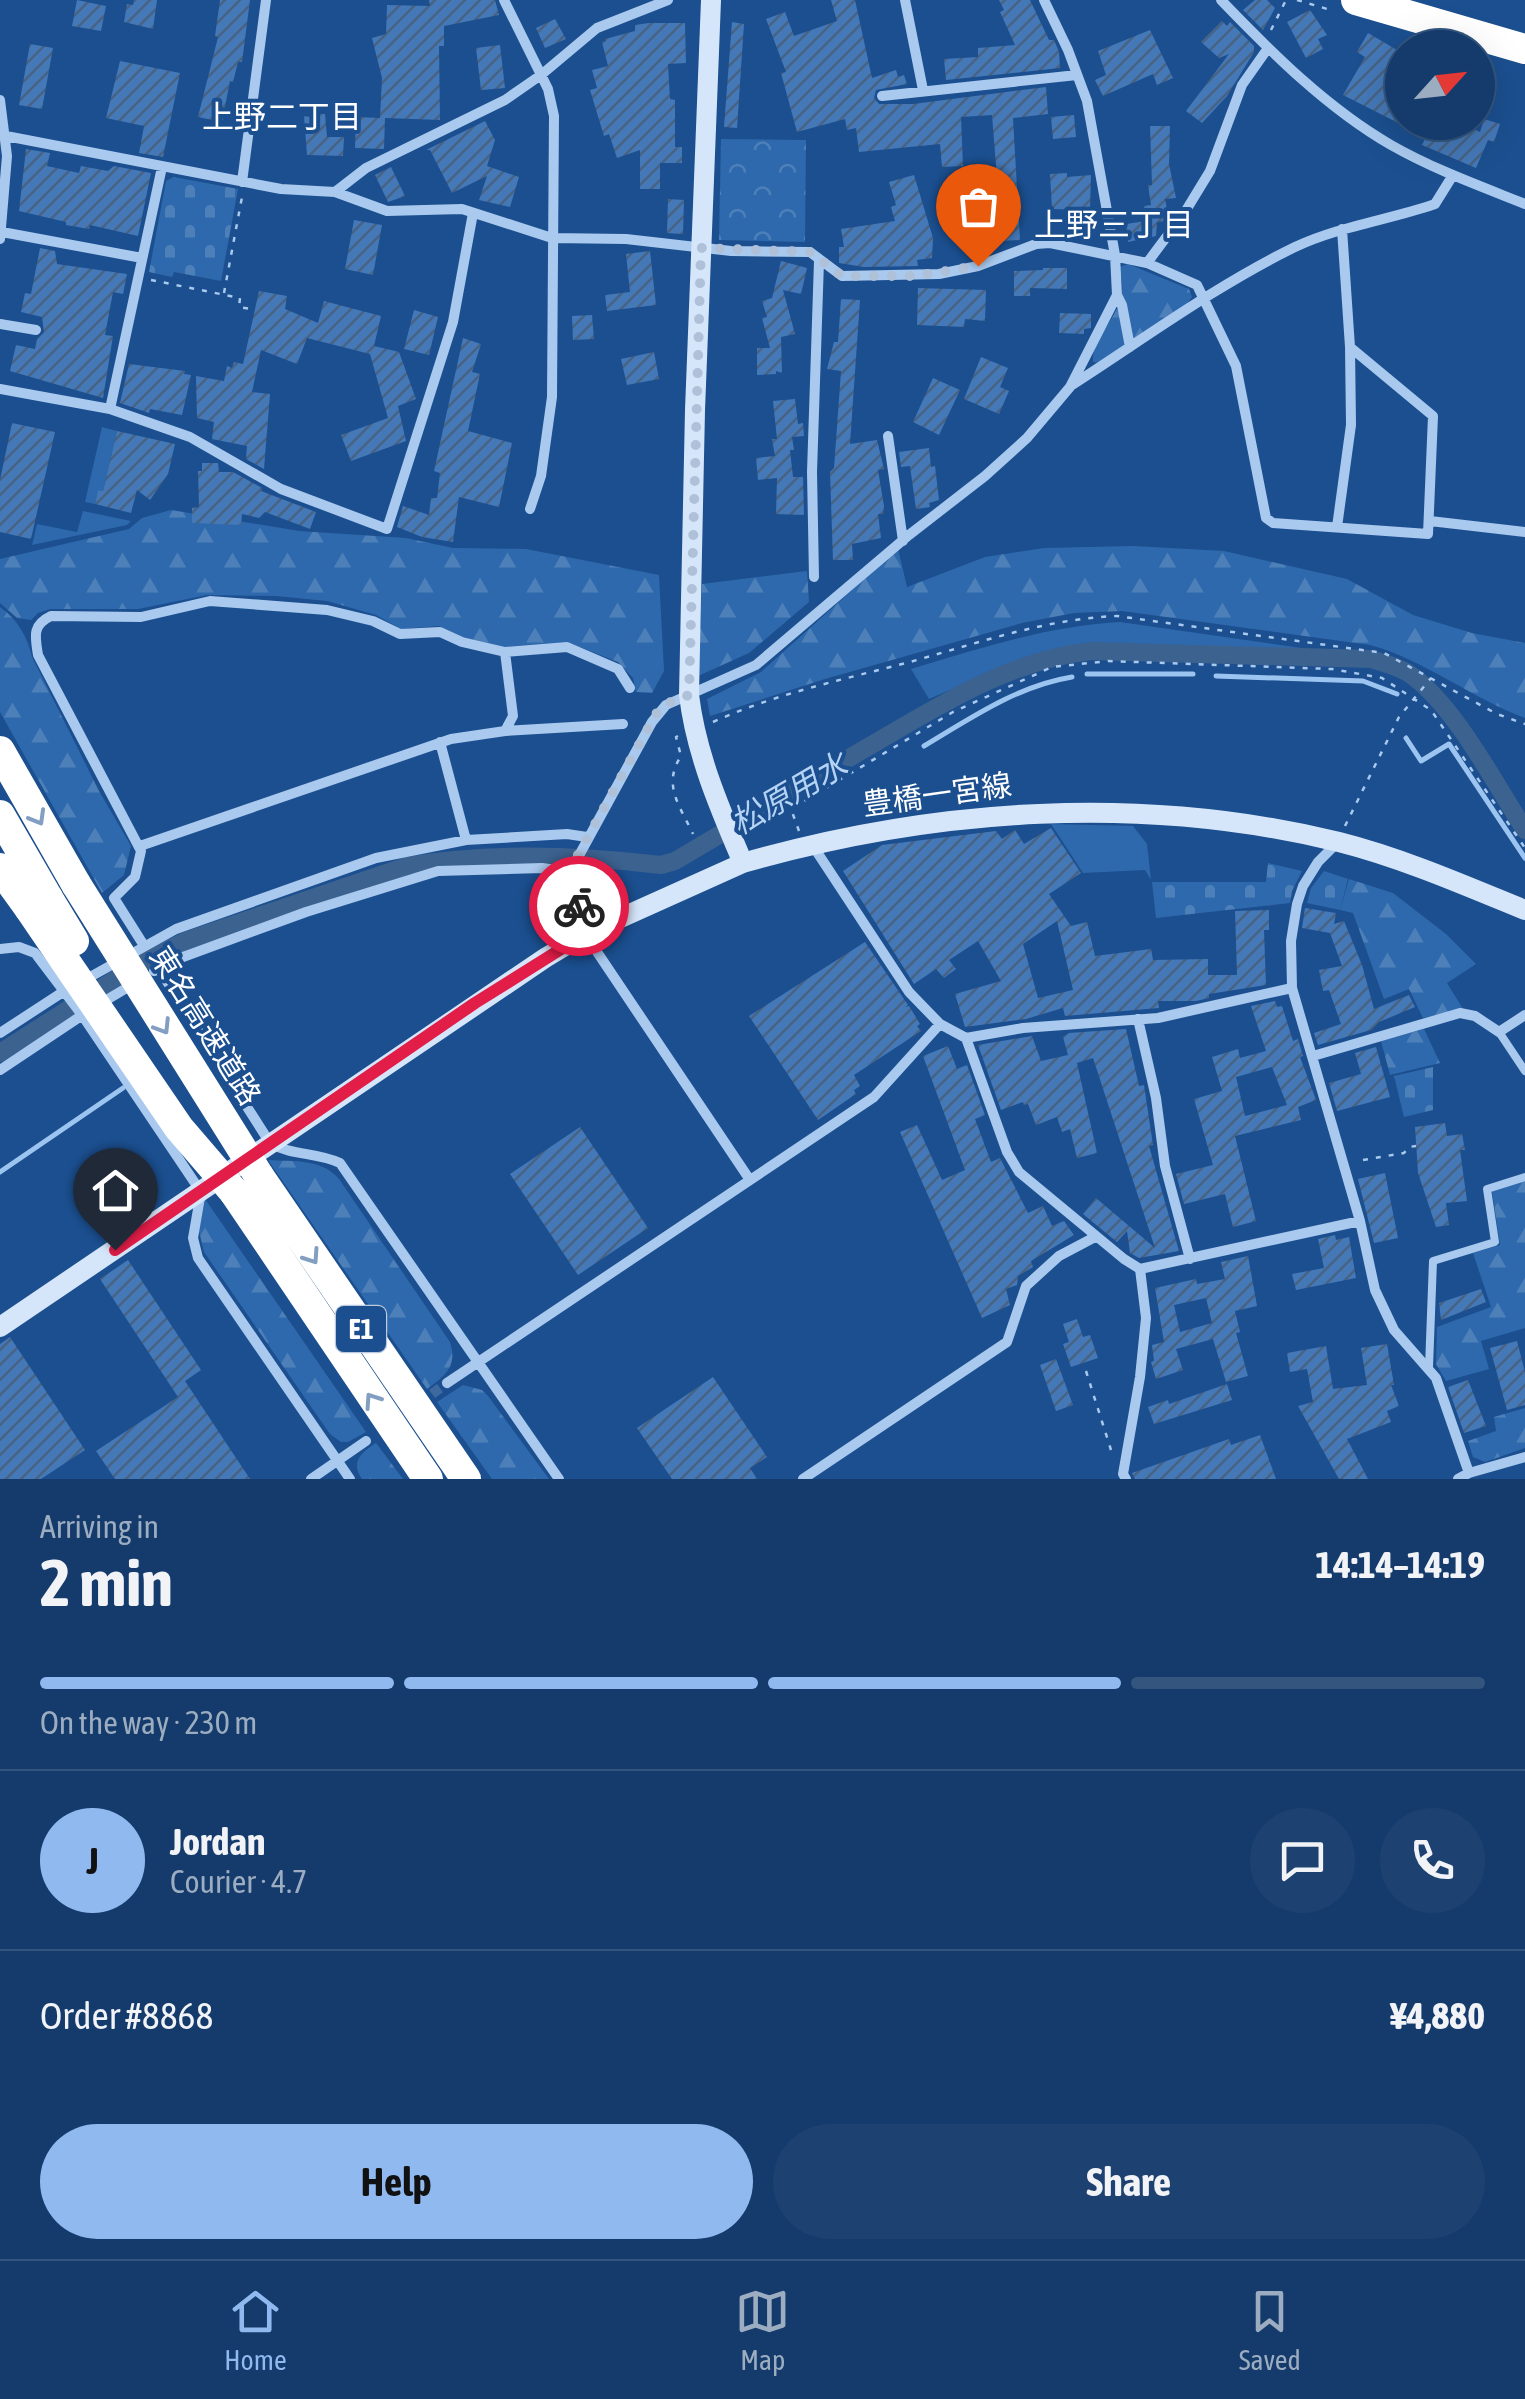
<!DOCTYPE html>
<meta charset="utf-8">
<style>
:root{--surface:#143b6b;--page:#1d4271;--text:#f1f3f6;--muted:#9dadc1;--line:#33557e;--accent:#90b9f0}
body{margin:0;font-family:"Asap Condensed","Noto Sans JP",sans-serif;background:var(--page);color:var(--text);height:100vh;display:flex;flex-direction:column;font-size:38px;white-space:nowrap}
*{box-sizing:border-box;margin:0}
p{font-size:32px;color:var(--muted)}
.icon{flex:none;width:55px;height:55px;fill:none;stroke:currentColor;stroke-width:2;stroke-linecap:round;stroke-linejoin:round}
.map{position:relative;height:1479px;overflow:hidden}
.details{display:flex;flex-direction:column;background:var(--surface);flex:1}
.details>*{flex:none}
.needle{width:65px;rotate:63deg}
.buttons{position:absolute;left:1385px;top:30px;display:grid;gap:20px}
.buttons a{display:grid;place-items:center;width:110px;height:110px;border-radius:50%;background:var(--surface);box-shadow:0 10px 40px #0002,0 0 0 2px var(--line);font-size:50px}
.pin{position:absolute;display:grid;place-items:center;width:85px;height:85px;color:#fff;margin:-102px -42px;border-radius:50% 50% 50% 0;rotate:-45deg;box-shadow:0 0 10px #0007}
.pin .icon{rotate:45deg}
.courier{position:absolute;display:grid;place-items:center;width:100px;height:100px;margin:-50px;border:8px solid #e11d48;border-radius:50%;background:#fff;color:#222;box-shadow:0 2px 12px #0007}
.headline em{font-style:normal;font-weight:700}
.headline div{display:flex;flex-direction:column-reverse}
.headline{display:flex;align-items:center;justify-content:space-between;height:170px;padding:0 40px}
h1{font-size:65px;font-weight:700;line-height:75px}
.bar{display:grid;grid-template-columns:repeat(4,1fr);gap:15px 10px;align-content:center;height:120px;padding:0 40px}
.bar i{height:12px;border-radius:8px;background:var(--line)}
.bar .on{background:var(--accent)}
.bar p{grid-column:span 4}
.line{display:flex;align-items:center;gap:25px;padding:0 40px;border-top:2px solid var(--line)}
.line div{flex:1}
.round{display:grid;place-items:center;flex:none;width:105px;height:105px;border-radius:52px;background:var(--page)}
.primary-button{display:flex;gap:20px;margin-top:auto;padding:20px 40px}
.primary-button a{flex:1;height:115px;border-radius:60px;background:var(--accent);color:#111;font-size:40px;font-weight:700;line-height:115px;text-align:center}
.primary-button a+a{background:var(--page);color:var(--text)}
.dock{display:flex;justify-content:space-around;align-items:center;height:140px;border-top:2px solid var(--line);background:var(--surface);font-size:28px;color:var(--muted)}
.dock a{display:grid;justify-items:center;gap:5px}
.dock .on{color:var(--accent)}
.map>svg:first-child{display:block}
</style>
<div class="map">
<svg width="1525" height="1479" viewBox="0 0 1525 1479">
<defs>
<pattern id="forest-firs" width="22" height="20" patternUnits="userSpaceOnUse" patternTransform="scale(2.5)"><rect width="22" height="20" fill="#2e69ad"/><path d="M5 1l3.5 6h-7zM16 11l3.5 6h-7z" fill="#4d80b9"/></pattern>
<pattern id="cemetery-stones" width="16" height="16" patternUnits="userSpaceOnUse" patternTransform="scale(2.5)"><rect width="16" height="16" fill="#2e69ad"/><path d="M2 7V4a2 2 0 0 1 4 0v3zM10 15v-3a2 2 0 0 1 4 0v3z" fill="#4d80b9"/></pattern>
<pattern id="park-crowns" width="20" height="18" patternUnits="userSpaceOnUse" patternTransform="scale(2.5)"><rect width="20" height="18" fill="#2e69ad"/><path d="M2 6a3 3 0 1 1 6 0M12 15a3 3 0 1 1 6 0" fill="none" stroke="#4d80b9"/></pattern>
<pattern id="building-hatch" width="6" height="6" patternUnits="userSpaceOnUse" patternTransform="scale(2.5)"><rect width="6" height="6" fill="#4478b7"/><path d="M-1 1l2-2M0 6l6-6M5 7l2-2" fill="none" stroke="#486282"/></pattern>
</defs>
<rect width="100%" height="100%" fill="#1b4f8f"/>
<path fill="#2e69ad" d="M102,427L117,431L103,491L98,490L95,504L85,502Z
M83,511L131,521L127,525L32,545L37,524L77,532Z
M1120,622L1329,652L1090,644L1029,656L929,699L911,669C981,648 1047,626 1120,622Z
M1051,824L1133,826L1147,844L1151,880L1145,870L1083,873Z"/>
<path fill="url(#forest-firs)" d="M1128,264L1189,289L1192,297L1184,308L1101,363L1093,362C1091,339 1119,317 1122,293C1123,285 1121,275 1120,267Z
M171,510L299,531L406,538L453,548L526,549L659,575L664,671L652,693L636,692L633,678L618,662L567,642L503,647L463,637L439,626L401,629L376,615L327,601L276,596L207,595L138,609H50L38,613L31,620L17,618L0,603V559L129,529L142,518Z
M1133,546L1224,551L1347,579L1413,615L1472,633L1525,643V718C1471,698 1425,660 1370,645L1122,611L1074,613L1022,623L825,679L710,716L707,699L761,672L898,549L907,587L985,557L1044,548Z
M807,571L809,602L749,653L698,676L702,584Z
M0,607C18,620 27,636 32,657L99,791L131,846L124,875L102,893L0,712Z
M1349,879L1393,893L1446,934L1476,964L1447,983L1463,1009L1423,1018L1409,989L1384,999L1353,913L1340,910Z
M1424,1029L1440,1063L1390,1075L1381,1041Z
M268,1160C294,1162 321,1158 339,1179L450,1342C458,1366 445,1376 427,1389Z
M1525,1181V1328L1481,1341L1489,1369L1446,1381L1436,1364L1437,1327L1491,1307L1473,1253L1500,1245L1492,1191Z
M205,1199L366,1432L348,1442H341L330,1434L204,1252L199,1231Z
M463,1385L482,1390L488,1396L549,1479H492L437,1402Z
M1525,1408V1448L1485,1462L1473,1457L1468,1441L1496,1431L1494,1417Z
M376,1443L403,1479H362C350,1462 361,1453 376,1443Z"/>
<path fill="url(#cemetery-stones)" d="M174,177L238,189L221,281L174,272L172,277L149,272L166,181Z
M1268,863L1302,871L1292,891L1290,903L1156,918L1152,882H1266Z
M1324,871L1348,879L1340,910L1307,903L1311,888Z
M1433,1067V1110L1404,1117L1394,1076Z"/>
<path fill="url(#park-crowns)" d="M721,139L806,140L805,242L719,240Z"/>
<g fill="none" stroke-linecap="round" stroke-linejoin="round">
<path stroke="#9cc4f0" stroke-width="5" d="M1087,674H1193
M1216,676L1363,681L1397,694
M1406,738L1421,761L1449,744L1525,858
M924,746C971,718 1017,686 1072,677
M0,1172L123,1088"/>
<path stroke="#3c6290" stroke-width="18" d="M0,1053L139,964L185,941L407,866C489,852 578,855 661,865L675,861C737,824 799,788 861,751C934,709 1007,660 1092,651L1371,659C1383,663 1397,666 1408,673C1453,702 1495,784 1525,830"/>
</g>
<path fill="url(#building-hatch)" fill-rule="evenodd" d="M77,0L106,6L101,31L72,26Z
M134,0H157L153,29L124,22L127,4L133,5Z
M220,0H250L242,62H238L233,82L230,81L222,122L198,117L218,37L215,36Z
M429,0H495L499,15L444,26V46H439L440,120L385,118L384,149L355,148L356,117L380,118L382,78L372,38L386,34L387,5L430,6Z
M831,0H855L872,78L896,70L898,77L904,75L907,84L876,90L874,98L879,104H913L1046,87L1048,114L1013,118L1020,240L1002,241L992,115L961,117L963,166L942,167L940,144L859,152L856,128L847,130L845,119L797,132L781,73L786,72L766,19L785,12L794,36L837,21Z
M999,0H1030L1049,40H1054L1059,52L1060,68L946,80L944,59L978,57V48L1015,45L1000,12L1004,10Z
M1255,0H1267L1275,8L1263,30L1243,10Z
M1310,10L1327,35L1318,39L1323,49L1306,58L1287,22Z
M555,19L566,39L545,48L536,28Z
M1222,21L1227,26L1230,22L1254,46V52L1227,96L1202,123L1186,111L1229,54L1219,58L1201,42Z
M732,22L744,24L737,128L724,127Z
M649,23H685L686,63L668,64L670,99L675,100V147H682V163H660V189H640V150L617,158L609,134L604,136L590,90L597,88L592,70L608,66L602,42L606,41L605,39L635,31V25Z
M1150,30L1173,78L1157,85L1153,74L1103,96L1095,80L1106,75L1098,51Z
M1368,33L1402,53V122H1459L1480,132L1484,119L1500,124L1494,142L1488,140L1476,168L1422,145L1426,137L1343,95L1365,57L1357,52Z
M30,44L53,48L42,109L19,105Z
M500,45L505,88L481,90L476,48Z
M120,61L180,73L163,157L139,153L144,126L106,118Z
M310,114H325L327,137H344L343,156L307,155L304,116L310,117Z
M1074,115L1076,137L1053,139L1051,117Z
M485,121L495,140L487,166L519,177L510,207L479,200L487,176L452,193L430,150H426Z
M1150,126H1170L1169,164L1176,198L1165,199L1168,214L1165,215V221L1157,222L1156,236L1128,242L1126,224L1146,221L1144,206L1151,205L1148,185H1152Z
M26,149L50,153L47,166L79,173L81,166L108,171L114,166L151,173L138,236L90,225L89,229L66,225V222L19,211Z
M391,167L405,196L388,202L375,175Z
M1067,173V177L1091,175L1090,210L1052,209L1050,174Z
M914,175L933,238L932,258L917,260L918,266L864,267L839,263V247H844L841,229L895,221L891,207L896,205L889,182Z
M668,199L684,200L683,234L667,233Z
M354,220L382,225L373,275L345,269Z
M40,248L55,251L57,264L127,274L123,294L113,292L105,335L113,336L103,398L10,371L16,345L35,349L37,339L44,332L42,317L21,312L25,293L31,294Z
M650,251L656,305L607,311L605,295L630,292L626,254Z
M781,261L807,268L801,294L783,290L795,334L781,337L782,373L776,371V374L757,375V348H770L762,318L767,317L762,301L772,298Z
M1043,268H1067V289L1030,288V296H1014V271L1043,270Z
M918,288L986,290L985,321L965,319L964,327L917,325Z
M259,291L287,296L285,309L318,323L324,301L381,316L374,346L399,352L416,399L398,406L406,441L351,461L341,435L388,418L370,354L307,338L297,364L261,350L252,392L270,394L264,469L246,459L247,446L212,439L214,422L197,418L196,376L224,381L227,366L232,368L234,362L243,364Z
M841,299L860,300L850,444L877,440L884,469L878,470L884,506L883,514H878L881,538L852,544L853,560H833L830,472L834,468L841,371L827,369L834,342H838Z
M414,310L438,317L429,355L404,349Z
M1060,313L1091,314V328L1084,329V334L1059,333Z
M592,315L594,339L573,340L572,316Z
M463,338L481,344L472,372L480,374L468,431L512,443L499,507L459,497L453,542L422,537L397,527L403,506L429,515L431,498H437L440,473L434,471Z
M654,352L659,379L627,385L621,359Z
M981,357L1008,368L1000,387L1009,391L999,414L964,399Z
M129,364L185,371L184,374L191,375L182,415L150,409L149,413L120,403Z
M933,378L960,390L939,435L913,422Z
M795,399L798,424L803,423L804,436L792,437L794,450H790L793,477H803L804,515L776,514L777,478L758,480L756,458L775,456L772,439H777L773,401Z
M12,423L55,432L31,539L0,532V480Z
M117,431L175,444L168,474L150,500L137,490L131,513L95,504L98,490L103,491Z
M929,448L931,467L935,466L939,500L929,503L930,507L916,509L910,466L901,467L899,452Z
M202,463H218L219,472H233L262,488L261,491L316,512L310,529L265,512L259,518L242,514L241,525L192,523V508L199,507L198,471H202Z
M1051,828L1081,873L1049,894L1071,926L1087,922L1095,956L1151,949L1153,960L1208,959V975H1237L1235,911L1269,910V930H1264L1266,985L1209,994V998L1196,1001H1158L1159,1008L1065,1016L1063,1008L1026,1019L965,1027L955,994L1001,981L978,941L949,960L956,969L944,978L936,969L914,984L843,871L882,845L996,831L1002,839L1015,830L1024,844ZM1057,921L1073,990L1038,998L1023,944Z
M1305,908L1336,913L1334,924L1344,921L1362,965L1374,1009L1409,995L1415,1007L1379,1022L1371,1030L1318,1045L1314,1033L1341,1024L1329,990L1323,991L1319,970L1342,966L1330,933L1302,928Z
M865,942L908,1005L905,1007L909,1006L920,1024L917,1026L921,1031L854,1075L860,1086L854,1090L856,1094L818,1120L749,1016Z
M1275,1001L1277,1007L1282,1006L1293,1041L1298,1039L1303,1056L1300,1057L1316,1100L1298,1107L1301,1120L1235,1136L1256,1221L1233,1227L1225,1194L1184,1204L1176,1174L1213,1165L1194,1099L1222,1091L1212,1057L1238,1049L1240,1058L1266,1051L1251,1006ZM1272,1067L1287,1105L1245,1116L1236,1077Z
M1126,1029L1139,1086L1144,1085L1153,1145L1149,1146L1179,1251L1139,1258L1130,1253L1127,1231L1117,1242L1083,1214L1096,1198L1155,1248L1093,1058L1077,1063L1097,1153L1077,1158L1070,1129L1062,1132L1057,1117L1036,1125L1028,1104L1024,1105L1023,1102L1001,1110L978,1045L1032,1036L1041,1061L1068,1055L1063,1037L1069,1033Z
M948,1046L957,1069L967,1065L985,1115L975,1119L991,1162L1000,1158L1028,1213L1043,1206L1052,1226L1064,1221L1074,1235L1031,1261L1033,1267L1018,1276L1017,1285L1006,1289L1010,1305L982,1318L900,1132L917,1125L942,1180L965,1170L923,1056Z
M1376,1047L1390,1097L1337,1111L1329,1083L1361,1074L1355,1053Z
M1445,1123L1447,1136L1462,1134L1465,1150H1460L1467,1201L1446,1203L1449,1225L1436,1227L1418,1173L1415,1127Z
M580,1127L648,1228L578,1275L510,1174Z
M1385,1173L1398,1238L1374,1243L1358,1179Z
M1335,1235L1336,1240L1349,1237L1356,1278L1296,1290L1292,1274L1324,1268L1318,1239Z
M1248,1256L1257,1306L1235,1311L1240,1332L1236,1333L1248,1376L1226,1382L1213,1339L1176,1349L1183,1370L1156,1379L1151,1362L1154,1361L1152,1345L1164,1342L1155,1288L1196,1279L1197,1284L1225,1279L1221,1262ZM1206,1298L1212,1323L1180,1332L1174,1305Z
M128,1260L201,1370L185,1381L250,1479H115L96,1451L178,1397L100,1279Z
M1481,1289L1486,1302L1441,1320L1439,1303Z
M1077,1319L1083,1337L1090,1335L1098,1358L1071,1367L1063,1344L1069,1342L1063,1324Z
M10,1337L85,1450L41,1479H0V1344Z
M1517,1341L1525,1372V1405L1507,1410L1490,1348Z
M1387,1344L1394,1385H1391L1399,1406L1387,1411L1391,1422L1347,1439L1368,1479H1339L1298,1406L1313,1402L1307,1369L1290,1372L1287,1353L1326,1346L1333,1389L1367,1385L1361,1348Z
M1056,1359L1073,1405L1056,1411L1040,1365Z
M713,1377L767,1457L750,1468L757,1479H672L637,1428Z
M1468,1380L1486,1426L1464,1433L1448,1387Z
M1227,1384L1232,1400L1154,1424L1148,1407L1168,1400L1169,1404Z
M1260,1435L1276,1479H1135L1132,1473L1229,1439L1231,1445Z"/>
<g fill="none" stroke-linecap="round" stroke-linejoin="round">
<path stroke="#3d69a0" stroke-width="10" stroke-dasharray="10 5" stroke-linecap="butt" d="M420,1403L447,1383"/>
<path stroke="#a9c9ee" stroke-width="2.5" stroke-dasharray="5 8" stroke-linecap="butt" d="M1297,0L1334,11
M1271,30L1286,0
M151,280L240,298L239,307L251,309
M224,293L242,197
M713,722C775,694 841,680 906,663C976,644 1043,619 1117,616L1384,653L1497,714L1525,724
M678,736L676,737L681,756C662,785 680,806 693,834
M1345,826L1399,717L1431,678
M799,831L791,809L953,712L1052,667L1108,661L1332,669L1382,678L1431,710L1525,848
M1363,1160L1404,1153L1409,1147L1416,1146
M1086,1371L1111,1450"/>
<path stroke="#a9c9ee" stroke-width="8" d="M1499,1032L1525,1071
M1429,1367L1433,1261L1495,1242L1487,1189L1525,1177"/>
<path stroke="#a9c9ee" stroke-width="10" d="M504,0L548,89L554,116L552,397L541,476L530,509
M905,0L923,90
M1221,0C1272,53 1327,108 1391,145C1433,169 1480,186 1525,204
M882,96L1077,75
M0,100L7,156L0,239
M6,136L281,189L335,192L387,211L462,209L552,238L626,239L731,251L810,252L842,276L939,274L978,266L1036,244L1050,243L1147,263L1197,285L1236,366L1266,518L1273,523L1428,534L1433,416L1350,347L1342,229
M242,182L266,0
M335,192L366,168L505,100L541,75L597,28L668,0
M2,232L142,258
M1147,263L1185,212L1210,171L1242,85L1268,48
M1117,295L1122,305L1130,347
M0,324L36,330
M1072,385C1145,338 1217,285 1295,247C1340,226 1389,220 1435,204L1453,175
M0,389L110,409L162,167
M110,409L190,437L281,489L387,529L453,322L473,213
M888,436L903,541
M1430,521L1525,532
M1337,527L1351,425L1350,347
M814,577L812,472L819,261
M505,731L513,716L505,652
M440,742L466,840
M1336,844L1318,862L1303,886L1297,904L1291,941L1292,988L1360,1221L1375,1290L1394,1330L1436,1378L1469,1473
M140,846L451,739L505,731L623,724
M813,846L909,992L940,1024L966,1038L1007,1152L1019,1172L1124,1259L1140,1269L1360,1221
M143,944L114,898L135,877L141,851L38,655C35,636 32,625 51,616L141,617L210,601L327,610L373,621L400,634L440,632L462,642L505,652L567,647L618,669L630,688
M0,949L19,947L35,953L82,1015L201,1192L193,1238L198,1258L350,1479
M159,969L270,1143C292,1156 317,1152 340,1163L559,1479
M154,971L183,957L306,912L438,871L542,868L570,872
M81,982L176,929L376,858L466,840L567,834L587,837
M98,1005L135,983
M1138,1019L1156,1098L1165,1166L1190,1259
M0,1033L66,990
M966,1038L1023,1028L1158,1018L1292,988
M1313,1056L1460,1013L1475,1016L1499,1032L1525,1015
M0,1070L84,1014
M750,1180L585,934L570,872L652,722L666,705L756,665L909,535L985,476L1027,438L1070,387L1117,295L1115,255L1087,101L1068,50L1044,0
M447,1383L874,1097L940,1024
M311,1479L366,1441
M803,1479L1007,1342L1026,1286L1059,1256L1095,1237
M1126,1479L1123,1474L1140,1377L1146,1318L1140,1269
M1458,1479L1469,1473L1525,1457"/>
<path stroke="#d6e6fa" stroke-width="20" d="M711,0L695,410L689,695C696,754 720,809 743,863
M0,1327L545,958L585,934L743,863C935,808 1143,794 1339,842C1402,858 1464,885 1525,910"/>
<path stroke="#fff" stroke-width="30" d="M1356,0L1525,49
M0,751L76,884
M0,815L48,898
M0,868L29,908
M259,1176L466,1479
M234,1192L428,1479"/>
<path stroke="#fff" stroke-width="30" d="M76,884L259,1176
M48,898L74,941
M29,908L179,1128L234,1192"/>
</g>
<defs><path id="oneway-chevron" d="M-2-3.5L2.5 0L-2 3.5" fill="none" stroke-width="1.6" stroke-linecap="round" stroke-linejoin="round" transform="scale(2.5)"/></defs>
<g stroke="#829ec1">
<use href="#oneway-chevron" transform="translate(38 818) rotate(60)"/>
<use href="#oneway-chevron" transform="translate(163 1027) rotate(58)"/>
<use href="#oneway-chevron" transform="translate(312 1257) rotate(56)"/>
<use href="#oneway-chevron" transform="translate(372 1400) rotate(-124)"/>
</g>
<g fill="none" stroke-linecap="round" stroke-linejoin="round">
<path stroke="#afc1d8" stroke-width="10" stroke-dasharray="0 18" d="M579,906L570,872L574,862L656,714L666,704L689,695L701,248L810,252L842,276H915L978,266"/>
<path stroke="#e11d48" stroke-width="12" d="M115,1250L475,1003L585,934L579,906"/>
</g>
<g text-anchor="middle" stroke-width="8" stroke-linejoin="round" paint-order="stroke">
<rect fill="#1b4f8f" stroke="#bbcadd" stroke-width="2.5" x="336" y="1306" width="50" height="46" rx="8"/>
<g font-size="28" font-weight="bold" fill="#fff">
<text x="361" y="1339">E1</text>
</g>
<g font-size="30" fill="#fff" stroke="#1b4f8f">
<text transform="translate(937 795) rotate(-8)" y="10">豊橋一宮線</text>
<text transform="translate(205 1026) rotate(58)" y="10">東名高速道路</text>
</g>
<g font-size="32" fill="#fff" stroke="#1b4f8f">
<text x="282" y="128">上野二丁目</text>
<text x="1114" y="236">上野三丁目</text>
</g>
<g font-size="32" font-style="italic" fill="#b5d3f5" stroke="#1b4f8f">
<text transform="translate(789 794) rotate(-30)" y="11">松原用水</text>
</g>
</g>
</svg>
<div class="buttons">
<a><svg class="needle" viewBox="-14 -14 28 28"><path d="M0-13l5 13h-10z" fill="#e53935"/><path d="M0 13l5-13h-10z" fill="#9dadc1"/></svg></a>
</div>
<div class="pin" style="left:978px;top:266px;background:#ea580c"><svg class="icon" aria-label="bag" viewBox="0 0 24 24"><path d="M5 8h14l-1 12H6zM9 8a3 3 0 0 1 6 0"/></svg></div>
<div class="pin" style="left:115px;top:1250px;background:#1f2937"><svg class="icon" aria-label="home" viewBox="0 0 24 24"><path d="M3 11l9-7 9 7M6 9v11h12V9"/></svg></div>
<div class="courier" style="left:579px;top:906px"><svg class="icon" aria-label="bike" viewBox="0 0 24 24"><circle cx="6" cy="16" r="4"/><circle cx="18" cy="16" r="4"/><path d="M6 16l4-8h5l3 8M10 8l3 8H6M13 5h3"/></svg></div>
</div>
<section class="details">
<div class="headline"><div><h1>2 min</h1><p>Arriving in</p></div><em>14:14–14:19</em></div>
<div class="bar"><i class="on"></i><i class="on"></i><i class="on"></i><i></i><p>On the way · 230 m</p></div>
<div class="line" style="height:180px"><b class="round" style="background:var(--accent);color:#111">J</b><div><b>Jordan</b><p>Courier · 4.7</p></div><a class="round"><svg class="icon" aria-label="chat" viewBox="0 0 24 24"><path d="M4 5h16v11H9l-5 4z"/></svg></a><a class="round"><svg class="icon" aria-label="phone" viewBox="0 0 24 24"><path d="M5 4h4l2 5-3 2q2 4 5 5l2-3 5 2v4C11 20 4 13 5 4z"/></svg></a></div>
<div class="line" style="height:130px"><div>Order #8868</div><b>¥4,880</b></div>
<div class="primary-button"><a>Help</a><a>Share</a></div>
</section>
<nav class="dock">
<a class="on"><svg class="icon" aria-label="home" viewBox="0 0 24 24"><path d="M3 11l9-7 9 7M6 9v11h12V9"/></svg>Home</a>
<a><svg class="icon" aria-label="map" viewBox="0 0 24 24"><path d="M3 6l6-2 6 2 6-2v14l-6 2-6-2-6 2zM9 4v14M15 6v14"/></svg>Map</a>
<a><svg class="icon" aria-label="saved" viewBox="0 0 24 24"><path d="M7 4h10v16l-5-4-5 4z"/></svg>Saved</a>
</nav>
